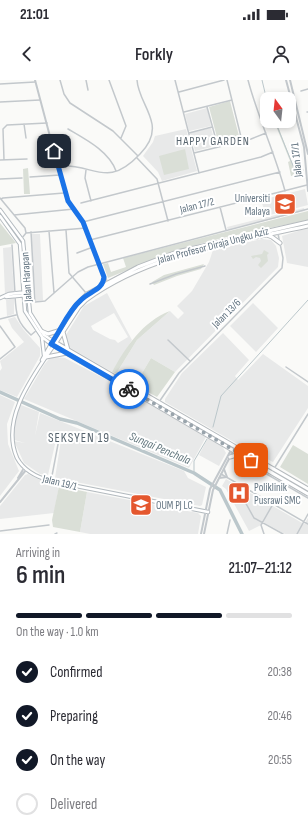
<!DOCTYPE html>
<meta charset="utf-8">
<style>
:root{--surface:#fff;--page:#f7f7f7;--text:#2b2b33;--muted:#7c7c81;--line:#e1e1e2;--accent:#111827}
body{margin:0;font-family:"Sofia Sans Condensed",sans-serif;background:var(--page);color:var(--text);height:100vh;display:flex;flex-direction:column;font-size:15px;white-space:nowrap}
*{box-sizing:border-box;margin:0}
p{font-size:13px;color:var(--muted)}
.icon{flex:none;width:22px;height:22px;fill:none;stroke:currentColor;stroke-width:2;stroke-linecap:round;stroke-linejoin:round}
.map{position:relative;height:454px;overflow:hidden}
.panel{display:flex;flex-direction:column;background:var(--surface);flex:1}
.panel>*{flex:none}
.needle{width:26px;rotate:345deg}
.buttons{position:absolute;left:260px;top:12px;display:grid;gap:8px}
.buttons a{display:grid;place-items:center;width:36px;height:36px;border-radius:8px;background:var(--surface);box-shadow:0 2px 6px #0003;font-size:20px}
.pin{position:absolute;display:grid;place-items:center;width:34px;height:34px;color:#fff;margin:-17px;border-radius:8px;box-shadow:0 2px 6px #0006}
.courier{position:absolute;display:grid;place-items:center;width:40px;height:40px;margin:-20px;border:3px solid #1a73e8;border-radius:50%;background:#fff;color:#222;box-shadow:0 1px 5px #0007}
.head em{font-style:normal;font-weight:600}
.head div{display:flex;flex-direction:column-reverse}
.head{display:flex;align-items:center;justify-content:space-between;height:68px;padding:0 16px}
h1{font-size:26px;font-weight:600;line-height:30px}
.bar{display:grid;grid-template-columns:repeat(4,1fr);gap:6px 4px;align-content:center;height:48px;padding:0 16px}
.bar i{height:5px;border-radius:3px;background:var(--line)}
.bar .active{background:var(--accent)}
.bar p{grid-column:span 4}
ol{padding:0 16px;list-style:none}
li{display:flex;align-items:center;gap:12px;height:44px}
li p{margin-inline-start:auto}
li .icon{padding:4px;border-radius:50%;background:var(--accent);color:#fff;stroke-width:4}
li:last-child{color:var(--muted)}
li i{width:22px;height:22px;border:2px solid var(--line);border-radius:50%}
.status{display:flex;justify-content:space-between;align-items:center;height:28px;padding:0 20px;background:var(--surface);direction:ltr}
.status svg{height:11px;fill:currentColor}
header{display:flex;justify-content:space-between;align-items:center;height:52px;padding:0 16px;background:var(--surface);font-size:18px;font-weight:600}
.map>svg:first-child{display:block}
</style>
<div class="status"><b>21:01</b><svg viewBox="0 0 49 12"><path d="M0 12V9h3v3zM5 12V6h3v6zM10 12V3h3v9zM15 12V0h3v12zM26 1h20v11H26zM47 4h2v5h-2z"/></svg></div>
<header><svg class="icon" aria-label="back" viewBox="0 0 24 24"><path d="M15 5l-7 7 7 7"/></svg>Forkly<svg class="icon" aria-label="person" viewBox="0 0 24 24"><circle cx="12" cy="8" r="4"/><path d="M4 21q1-7 8-7t8 7"/></svg></header>
<div class="map">
<svg width="308" height="454" viewBox="0 0 308 454">
<rect width="100%" height="100%" fill="#fafaf8"/>
<path fill="#e8e9e9" fill-rule="evenodd" d="M207,28L211,46L189,51L185,34Z
M211,48L216,66L195,71L190,53Z
M186,49L197,91L162,101L158,92L143,76L153,62L155,56Z
M305,109L308,125L266,136L261,120Z
M304,128L305,131L228,150L227,147Z
M308,148V187L287,183L282,156Z
M31,154H40L43,220L36,221Z
M262,159L271,160L276,166L279,178L278,187L175,292L151,278L135,305L116,294L137,260L170,231L178,239L184,233L177,226L192,211L209,182L213,170Z
M11,167L14,212L5,214L3,168Z
M107,213L132,260L112,292L69,267L66,255L84,226ZM114,233L128,257L118,263L115,260L110,259L93,250L91,246Z
M14,218V234L7,236L6,220Z
M253,223L278,248L256,272L230,246Z
M15,237L23,249L40,268V276L17,317L0,310V291L2,288L0,281L24,262L12,248L8,239Z
M223,253L249,280L235,296L238,300L263,274L308,306V328L273,382L232,361L165,322V319L182,293Z
M55,277L65,278L109,301L206,357L189,388L24,319L44,285L49,279Z
M0,315L15,322L7,344L8,364L19,391L0,416Z
M21,325L39,332L35,356L40,333L184,391L188,398L206,407L202,425L200,426L55,398L61,360H56L48,395L40,394L24,383L14,361L25,363L14,360V340Z
M208,358L222,366L226,373L219,386L199,375Z
M28,394L44,402L59,406L54,433L0,439V426L25,395Z
M226,399L304,444L308,438V454H285L265,443L249,451L226,409L222,406Z
M87,412L198,433L201,436L198,454H90L80,452Z"/>
<path fill="#dadfd7" d="M230,21L240,60L219,65L209,27Z
M274,41H276L293,85L302,83L303,94L291,96L288,82L290,81Z
M185,69L189,89L164,95L159,76Z
M28,88L30,114H24L23,89Z
M308,131V140L222,158L174,171L108,198L103,184L108,183L111,192L126,187L123,178Z
M0,143L16,163L0,166Z
M264,170L269,173L267,175L268,181L261,188L258,185L261,181L260,178L256,177L253,179L251,176L262,174Z
M204,184L201,189L177,196L154,205L152,202L164,195Z
M170,231L137,260L116,294L112,292C125,268 143,241 170,231Z
M151,278L175,292L157,317L135,305Z
M293,365L308,374V404L280,387Z
M59,406L87,412L80,452L53,447L52,440Z"/>
<g fill="none" stroke-linecap="round" stroke-linejoin="round">
<path stroke="#bbc7cb" stroke-width="1" d="M262,0L267,21
M275,41L294,88L303,90
M213,347L221,316L308,220
M194,393V381L207,359"/>
<path stroke="#bbc7cb" stroke-width="3.5" d="M0,312L60,339L77,343L194,393L220,410L242,454"/>
<g stroke="#b3babf" stroke-width="4.5">
<path id="secondary" d="M0,130L23,161L30,233L44,255L53,261
M0,136L20,164L25,231L42,257L51,264L42,280
M6,217L27,215
M0,218L9,214L27,212
M42,258L44,275
M54,265C33,296 0,339 17,378C24,391 36,397 51,401L208,432"/>
</g>
<g stroke="#b5babe" stroke-width="5">
<path id="primary" d="M308,142L177,172L138,187L87,214L75,226L51,264L308,414
M267,155L272,157L280,163
M41,251L48,254L61,250
M63,252L68,270
M53,261L308,409
M55,264L79,227L86,220C150,173 233,163 308,146
M46,277L67,273
M230,377L240,374"/>
</g>
<path stroke="#c3c8cc" stroke-width="1.5" d="M150,204L176,194L205,186"/>
<path stroke="#c3c8cc" stroke-width="1.5" d="M60,0L64,14L70,23L113,51L138,76
M86,0L88,10
M109,0L126,46L121,58
M175,0L199,93
M227,0L242,61
M248,0C258,38 275,73 285,111
M0,4L35,2
M301,11L308,9
M179,12L224,0
M0,22L40,20
M207,27L218,67
M184,32L232,20
M307,32H308
M24,44L26,58
M68,49C85,59 109,71 116,91
M189,53L212,47
M194,73L251,59L266,53
M137,78L157,99L168,141
M0,80L27,79
M4,80L3,49L7,45L47,43
M58,86C95,83 106,110 140,74C148,66 154,56 152,44C149,28 138,16 137,0
M86,90L85,98L91,121
M30,97L60,95
M0,99L22,98
M0,118L25,148L26,153L22,158
M1,119L3,118L64,113
M81,123L261,77L273,72
M220,127L226,150
M14,135L74,129
M83,142L280,92
M66,150L69,193L86,213
M49,151L54,213
M31,152L35,222L45,221L78,192L88,187L308,129
M26,153L86,148
M90,160L307,105
M12,165L15,213
M77,173L93,167
M15,216C16,235 17,242 31,255L37,250
M0,239L16,235
M0,246L15,267L0,279
M168,260L190,281
M286,287L308,302
M159,322L179,293L282,188L283,178L277,149
M258,389L308,418
M272,392L308,334
M221,394L308,444
M51,401L59,359
M242,406L239,411L254,438L283,454
M0,451L49,445
M55,454L57,453
M227,454L230,440
M264,454L261,445L273,424
M297,454L308,434"/>
<path stroke="#c3c8cc" stroke-width="2" d="M35,0L65,113L68,121L83,142L108,204
M286,0L304,67L308,111
M290,0L308,74
M102,205L104,197
M18,398L24,388
M219,398L227,397L224,389
M0,422L26,390
M201,454L210,409L231,370
M204,454L213,410L233,371"/>
<use href="#secondary" stroke="#fff" stroke-width="2.5"/>
<use href="#primary" stroke="#fff" stroke-width="3"/>
</g>
<g fill="none" stroke-linecap="round" stroke-linejoin="round">
<path stroke="#99a4ac" stroke-width="4" stroke-dasharray="0 7.2" d="M129,309L251,380"/>
<path stroke="#1a73e8" stroke-width="5" d="M54,71L68,121L83,142L104,197C103,210 90,211 81,220C68,231 61,250 51,264L129,309"/>
</g>
<defs>
<g id="university-square" transform="scale(1.15)"><rect x="-9" y="-9" width="18" height="18" rx="4" fill="#e4572e" stroke="#fff"/><path d="M0-5L7-2L0 1L-7-2ZM-4 1L0 2.5L4 1V4Q0 6-4 4Z" fill="#fff"/></g>
<g id="hospital-square" transform="scale(1.15)"><rect x="-9" y="-9" width="18" height="18" rx="4" fill="#e4572e" stroke="#fff"/><path d="M-5-5h3v3.5h4V-5h3V5h-3V1.5h-4V5h-3Z" fill="#fff"/></g>
</defs>
<g fill-rule="evenodd">
<use href="#university-square" x="285" y="124"/>
<use href="#hospital-square" x="239" y="413"/>
<use href="#university-square" x="141" y="425"/>
</g>
<g text-anchor="middle" stroke-width="4" stroke-linejoin="round" paint-order="stroke">
<g font-size="11" fill="#657683" stroke="#fff">
<text transform="translate(296 80) rotate(-96)" y="4">Jalan 17/1</text>
<text transform="translate(197 125) rotate(-14)" y="4">Jalan 17/2</text>
<text transform="translate(213 165) rotate(-15)" y="4">Jalan Profesor Diraja Ungku Aziz</text>
<text transform="translate(26 197) rotate(-94)" y="4">Jalan Harapan</text>
<text transform="translate(226 233) rotate(-45)" y="4">Jalan 13/6</text>
<text transform="translate(60 402) rotate(14)" y="4">Jalan 19/1</text>
</g>
<g font-size="11" fill="#657683" stroke="#fff" text-anchor="start">
<text x="270" y="122" text-anchor="end">Universiti<tspan x="270" dy="13">Malaya</tspan></text>
<text x="254" y="411">Poliklinik<tspan x="254" dy="13">Pusrawi SMC</tspan></text>
<text x="156" y="429">OUM PJ LC</text>
</g>
<g font-size="12" letter-spacing="1" fill="#57646e" stroke="#fff">
<text x="213" y="65">HAPPY GARDEN</text>
</g>
<g font-size="12" font-style="italic" fill="#60757c" stroke="#fff">
<text transform="translate(160 368) rotate(23)" y="4">Sungai Penchala</text>
</g>
<g font-size="13" letter-spacing="1" fill="#57646e" stroke="#fff">
<text x="79" y="362">SEKSYEN 19</text>
</g>
</g>
</svg>
<div class="buttons">
<a><svg class="needle" viewBox="-14 -14 28 28"><path d="M0-13l5 13h-10z" fill="#e53935"/><path d="M0 13l5-13h-10z" fill="#7c7c81"/></svg></a>
</div>
<div class="pin" style="left:251px;top:380px;background:#ea580c"><svg class="icon" aria-label="bag" viewBox="0 0 24 24"><path d="M5 8h14l-1 12H6zM9 8a3 3 0 0 1 6 0"/></svg></div>
<div class="pin" style="left:54px;top:71px;background:#1f2937"><svg class="icon" aria-label="home" viewBox="0 0 24 24"><path d="M3 11l9-7 9 7M6 9v11h12V9"/></svg></div>
<div class="courier" style="left:129px;top:309px"><svg class="icon" aria-label="bike" viewBox="0 0 24 24"><circle cx="6" cy="16" r="4"/><circle cx="18" cy="16" r="4"/><path d="M6 16l4-8h5l3 8M10 8l3 8H6M13 5h3"/></svg></div>
</div>
<section class="panel">
<div class="head"><div><h1>6 min</h1><p>Arriving in</p></div><em>21:07–21:12</em></div>
<div class="bar"><i class="active"></i><i class="active"></i><i class="active"></i><i></i><p>On the way · 1.0 km</p></div>
<ol>
<li><svg class="icon" aria-label="check" viewBox="0 0 24 24"><path d="M5 12l5 5 9-10"/></svg>Confirmed<p>20:38</p></li>
<li><svg class="icon" aria-label="check" viewBox="0 0 24 24"><path d="M5 12l5 5 9-10"/></svg>Preparing<p>20:46</p></li>
<li><svg class="icon" aria-label="check" viewBox="0 0 24 24"><path d="M5 12l5 5 9-10"/></svg>On the way<p>20:55</p></li>
<li><i></i>Delivered</li>
</ol>
</section>
